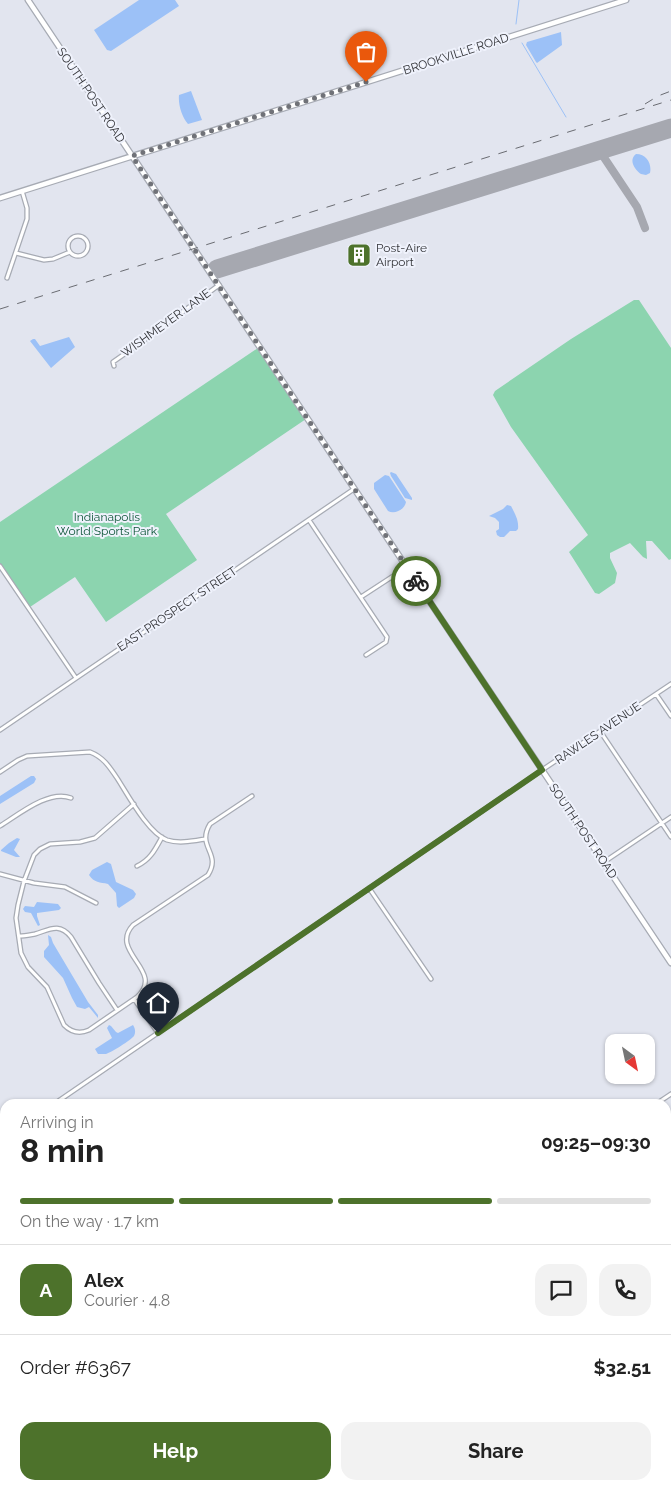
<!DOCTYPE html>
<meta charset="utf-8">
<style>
:root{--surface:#fff;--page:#f2f2f2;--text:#222;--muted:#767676;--line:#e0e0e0;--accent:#4d722b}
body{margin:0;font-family:Raleway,sans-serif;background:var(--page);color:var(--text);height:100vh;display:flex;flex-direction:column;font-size:19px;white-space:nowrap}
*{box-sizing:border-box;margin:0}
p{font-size:16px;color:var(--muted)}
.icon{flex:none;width:28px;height:28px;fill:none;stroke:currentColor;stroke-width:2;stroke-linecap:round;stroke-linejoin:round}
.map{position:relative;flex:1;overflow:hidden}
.panel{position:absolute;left:0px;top:1099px;width:671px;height:391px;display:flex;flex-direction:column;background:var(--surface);border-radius:15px 15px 0 0;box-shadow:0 1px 4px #0004}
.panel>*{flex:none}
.needle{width:32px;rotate:147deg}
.controls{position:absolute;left:605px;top:1034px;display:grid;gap:10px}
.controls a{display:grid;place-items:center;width:50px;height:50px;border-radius:10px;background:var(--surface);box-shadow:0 1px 4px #0004;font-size:25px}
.pin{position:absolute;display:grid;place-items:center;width:42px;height:42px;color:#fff;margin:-51px -21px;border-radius:50% 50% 50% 0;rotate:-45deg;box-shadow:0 0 5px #0007}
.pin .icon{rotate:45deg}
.courier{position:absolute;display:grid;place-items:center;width:50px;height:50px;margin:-25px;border:4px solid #4d722b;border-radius:50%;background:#fff;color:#222;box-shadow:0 1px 6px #0007}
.summary em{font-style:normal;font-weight:700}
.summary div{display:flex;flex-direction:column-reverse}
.summary{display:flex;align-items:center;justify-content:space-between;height:85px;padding:0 20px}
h1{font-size:32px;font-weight:700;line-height:38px}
.bar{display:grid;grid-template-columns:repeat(4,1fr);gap:8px 5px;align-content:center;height:60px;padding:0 20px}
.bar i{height:6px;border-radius:4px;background:var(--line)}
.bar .active{background:var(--accent)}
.bar p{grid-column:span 4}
.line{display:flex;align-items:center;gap:12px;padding:0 20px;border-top:1px solid var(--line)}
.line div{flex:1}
.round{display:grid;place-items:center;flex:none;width:52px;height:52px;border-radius:15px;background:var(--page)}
.cta{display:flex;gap:10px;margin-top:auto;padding:10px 20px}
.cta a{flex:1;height:58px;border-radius:15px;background:var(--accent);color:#fff;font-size:20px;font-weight:700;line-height:58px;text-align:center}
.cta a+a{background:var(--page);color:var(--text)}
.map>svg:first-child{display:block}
</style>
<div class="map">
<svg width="671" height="1489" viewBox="0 0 671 1489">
<rect width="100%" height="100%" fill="#e2e5ef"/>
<path fill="#8cd4af" d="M634,300H639L671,348V559L669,560L652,541H646L647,559L643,557L630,543L610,553V558L617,573L615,583L599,594L595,593L569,552L588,535L511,427L493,395L495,391L571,339Z
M258,348L306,419L166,514L197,560L106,622L75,577L30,607L0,564V522Z
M5,1343V1485H169L172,1489H0V1346Z
M671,1364V1489H625L623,1485H666V1368Z"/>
<path fill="#9cc1f7" d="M139,0H175L179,6L111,51L107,50L94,30Z
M561,32L562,45L537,63L536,62L526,45L527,42Z
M191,91L202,120L188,124C182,117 178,105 179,95Z
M636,154C647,154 652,164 650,173L646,175L641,174C635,170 628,160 636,154Z
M69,337L75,347L51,368L30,341L33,339H35L40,346Z
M391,472L396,474L412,498V500L405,498L391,476L390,473Z
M385,475L389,476L406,502C405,509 395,515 388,511L374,489V483Z
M507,505L511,506C515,514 519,520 518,529L516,531H510L504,537H500L497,535L496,531L499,529V522L495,518L489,516L503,509Z
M31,776H34L36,779L34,783L0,804V796Z
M17,838L20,839L14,850L20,857H16L1,851V850L9,843Z
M107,862L111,864L116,882L133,890L136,894L134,898L119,908L117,906L116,893L108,884C100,882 94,883 89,875L92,870Z
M37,902L58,904L61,908L59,910L37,913V916L40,925L38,926L31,913L25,912L23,909L25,906L34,907Z
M48,935L51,937L53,943L88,1002L98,1015V1018L89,1007L85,1009L77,1007L72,998L63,978L44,957V951L49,945Z
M109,1025L111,1026L116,1032L118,1033L133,1025C135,1028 136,1032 134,1036C131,1040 112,1052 106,1054C103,1054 101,1054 98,1054L95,1049L112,1038L107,1028Z"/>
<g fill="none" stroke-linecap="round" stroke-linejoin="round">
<path stroke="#9cc1f7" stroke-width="1" d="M516,24L519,0
M522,43L566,117"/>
<path stroke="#a6a8b0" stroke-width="8" d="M596,151L601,153L637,207L645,228"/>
<path stroke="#a6a8b0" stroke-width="19" d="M217,269L671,128"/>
<g stroke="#a7abb4" stroke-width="5.5">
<path id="minor" d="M68 246a10 10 0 1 1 20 0a10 10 0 1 1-20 0Z
M16,253L44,260L53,259L70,252
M7,278L27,219V208L22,191
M114,366L113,362L143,341L219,285
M309,520L387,637L386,642L366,655
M0,566L76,678
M361,597L407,567
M656,694L671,716
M0,730L354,489
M600,731L671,837
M0,772L18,760L27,756L90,752C103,757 109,766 117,778C128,795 148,833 167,840C179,844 193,841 205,839
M134,804L95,838L80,842L50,844L40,849L34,855L24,881L18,905L16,918L21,953L28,967L47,987L64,1025C71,1032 80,1034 89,1030L137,997C166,971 108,952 133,925L208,875C222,853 196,847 210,824L252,796
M0,826C18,815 49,789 71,798
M604,862L671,817
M137,866C150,860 155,850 162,837
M0,874L34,883L65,887L96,903
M369,888L431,979
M19,936C24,936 29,935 35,934C49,930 59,922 71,937L99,983L117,1010
M134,999L158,1033
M54,1104L542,770L671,684
M656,1104L671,1094
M0,1141L5,1138
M0,1224L5,1231
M666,1232L671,1228
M666,1242L671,1249
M0,1271L5,1268
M0,1317L5,1314
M561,1485L564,1489"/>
</g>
<g stroke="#a7abb4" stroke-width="7">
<path id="major" d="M28,0L671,963
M0,198L626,0
M0,1170L5,1177
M666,1352L671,1348
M666,1359L671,1356
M211,1485L214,1489
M490,1489L495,1485"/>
</g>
<use href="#minor" stroke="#fff" stroke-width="3"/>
<use href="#major" stroke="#fff" stroke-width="4.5"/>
<path stroke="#6a6c72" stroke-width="1" stroke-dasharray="9 9" stroke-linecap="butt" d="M645,104L658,96L671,91
M0,309L671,100"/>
</g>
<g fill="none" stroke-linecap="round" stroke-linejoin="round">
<path stroke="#707278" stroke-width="5" stroke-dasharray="0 9" d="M366,82L132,156L416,581"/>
<path stroke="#4d722b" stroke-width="6" d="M158,1033L542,770L416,581"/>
</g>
<defs>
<g id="building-square" transform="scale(1.25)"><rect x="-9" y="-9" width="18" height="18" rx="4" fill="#4d722b" stroke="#eff2fc"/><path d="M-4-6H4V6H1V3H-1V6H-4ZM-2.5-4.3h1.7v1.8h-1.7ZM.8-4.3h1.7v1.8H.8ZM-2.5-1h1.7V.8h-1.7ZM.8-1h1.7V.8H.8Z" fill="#fff"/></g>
</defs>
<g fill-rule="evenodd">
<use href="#building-square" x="359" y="255"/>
</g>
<g text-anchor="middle" stroke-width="4" stroke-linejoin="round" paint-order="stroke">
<g font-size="12" fill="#333438" stroke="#eff2fc">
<text transform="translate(456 54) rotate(-18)" y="4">BROOKVILLE ROAD</text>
<text transform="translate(91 95) rotate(56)" y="4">SOUTH POST ROAD</text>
<text transform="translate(166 323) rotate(-36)" y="4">WISHMEYER LANE</text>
<text transform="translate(177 609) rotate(-34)" y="4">EAST PROSPECT STREET</text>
<text transform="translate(598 733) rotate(-34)" y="4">RAWLES AVENUE</text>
<text transform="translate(583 831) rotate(56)" y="4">SOUTH POST ROAD</text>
</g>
<g font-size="12" fill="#333438" stroke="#eff2fc" text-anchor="start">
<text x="376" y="252">Post-Aire<tspan x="376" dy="14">Airport</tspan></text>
</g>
<g font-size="12" fill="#0d5538" stroke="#eff2fc">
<text x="107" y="521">Indianapolis<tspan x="107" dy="14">World Sports Park</tspan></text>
</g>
</g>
</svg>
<div class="controls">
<a><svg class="needle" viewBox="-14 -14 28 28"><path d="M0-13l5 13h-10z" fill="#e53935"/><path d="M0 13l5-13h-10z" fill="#767676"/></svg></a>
</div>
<div class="pin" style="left:366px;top:82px;background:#ea580c"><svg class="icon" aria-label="bag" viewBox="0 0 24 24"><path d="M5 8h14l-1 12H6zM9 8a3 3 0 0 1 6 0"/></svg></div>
<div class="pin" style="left:158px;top:1033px;background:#1f2937"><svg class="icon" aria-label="home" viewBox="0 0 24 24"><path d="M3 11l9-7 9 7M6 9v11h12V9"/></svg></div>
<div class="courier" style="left:416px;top:581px"><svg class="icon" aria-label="bike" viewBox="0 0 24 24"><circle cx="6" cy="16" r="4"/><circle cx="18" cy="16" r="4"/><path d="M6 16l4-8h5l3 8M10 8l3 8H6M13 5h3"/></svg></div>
<section class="panel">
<div class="summary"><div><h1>8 min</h1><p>Arriving in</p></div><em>09:25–09:30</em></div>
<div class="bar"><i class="active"></i><i class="active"></i><i class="active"></i><i></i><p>On the way · 1.7 km</p></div>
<div class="line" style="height:90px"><b class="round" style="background:var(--accent);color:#fff">A</b><div><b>Alex</b><p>Courier · 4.8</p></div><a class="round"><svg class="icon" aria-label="chat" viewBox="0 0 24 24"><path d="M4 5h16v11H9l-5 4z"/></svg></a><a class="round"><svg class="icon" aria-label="phone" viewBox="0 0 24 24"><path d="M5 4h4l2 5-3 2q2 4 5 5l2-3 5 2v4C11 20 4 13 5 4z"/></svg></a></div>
<div class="line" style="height:65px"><div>Order #6367</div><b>$32.51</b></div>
<div class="cta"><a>Help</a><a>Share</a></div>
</section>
</div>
